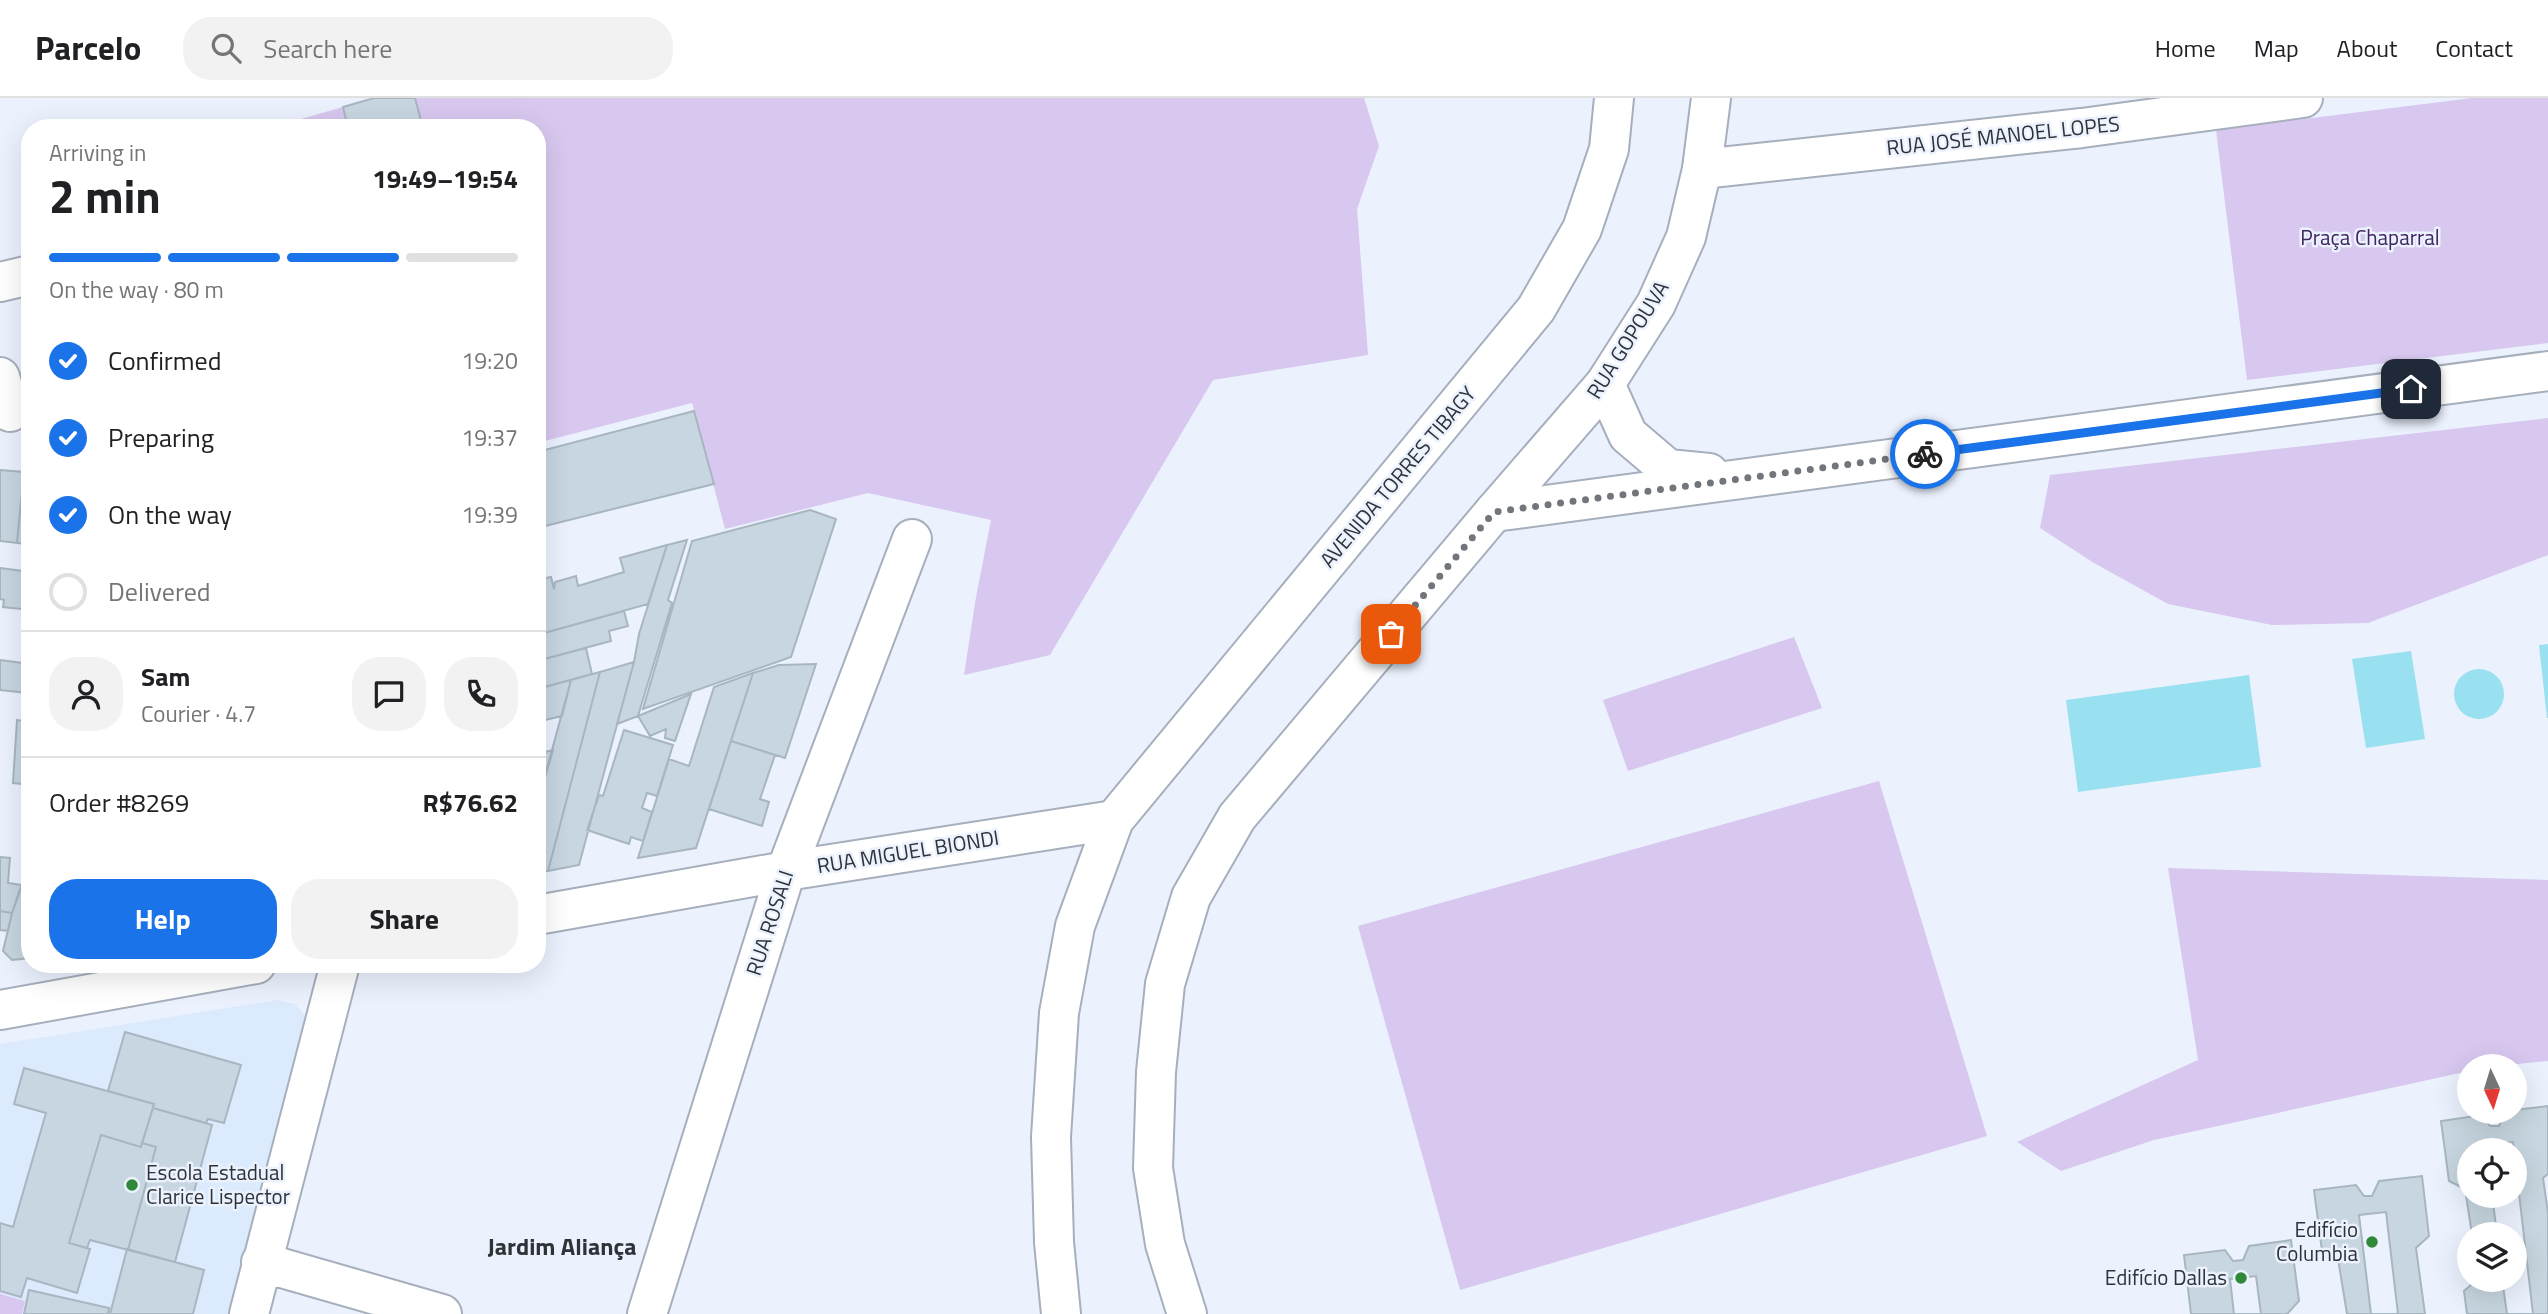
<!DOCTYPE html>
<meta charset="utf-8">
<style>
:root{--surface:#fff;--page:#f2f2f2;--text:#202124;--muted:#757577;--line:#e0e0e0;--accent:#1a73e8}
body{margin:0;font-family:"Titillium Web",sans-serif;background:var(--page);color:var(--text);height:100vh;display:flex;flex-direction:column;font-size:26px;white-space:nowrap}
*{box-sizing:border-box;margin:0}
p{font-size:23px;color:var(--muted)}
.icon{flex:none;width:38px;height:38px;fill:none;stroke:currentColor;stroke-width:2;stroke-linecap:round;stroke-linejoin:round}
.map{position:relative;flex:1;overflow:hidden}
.drawer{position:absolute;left:21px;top:21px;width:525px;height:854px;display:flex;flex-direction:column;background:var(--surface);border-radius:28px;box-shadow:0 7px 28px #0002}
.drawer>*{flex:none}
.needle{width:46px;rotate:176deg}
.controls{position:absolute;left:2457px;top:956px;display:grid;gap:14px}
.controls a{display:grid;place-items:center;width:70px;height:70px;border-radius:50%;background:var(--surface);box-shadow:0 7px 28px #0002;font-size:35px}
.pin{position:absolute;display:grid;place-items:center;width:60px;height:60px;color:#fff;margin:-30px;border-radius:14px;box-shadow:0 4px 10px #0006}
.courier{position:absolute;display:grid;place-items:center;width:70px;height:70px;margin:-35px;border:5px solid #1a73e8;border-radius:50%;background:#fff;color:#222;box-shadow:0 2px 9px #0007}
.headline em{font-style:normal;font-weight:700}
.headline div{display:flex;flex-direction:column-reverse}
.headline{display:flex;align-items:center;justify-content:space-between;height:119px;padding:0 28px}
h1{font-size:46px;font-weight:700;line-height:52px}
.bar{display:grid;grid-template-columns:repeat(4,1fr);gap:10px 7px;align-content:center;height:84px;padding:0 28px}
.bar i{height:9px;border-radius:5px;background:var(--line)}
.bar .active{background:var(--accent)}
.bar p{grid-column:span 4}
.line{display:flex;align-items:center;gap:18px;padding:0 28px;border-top:2px solid var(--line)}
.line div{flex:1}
.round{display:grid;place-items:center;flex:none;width:74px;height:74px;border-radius:28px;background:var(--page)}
ol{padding:0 28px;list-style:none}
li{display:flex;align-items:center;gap:21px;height:77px}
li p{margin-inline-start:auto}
li .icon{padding:7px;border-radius:50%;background:var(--accent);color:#fff;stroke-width:4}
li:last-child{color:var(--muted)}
li i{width:38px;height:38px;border:4px solid var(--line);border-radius:50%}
.primary-button{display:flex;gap:14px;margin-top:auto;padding:14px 28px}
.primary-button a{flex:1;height:80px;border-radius:28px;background:var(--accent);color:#fff;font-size:28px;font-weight:700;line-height:80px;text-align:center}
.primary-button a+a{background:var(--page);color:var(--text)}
header{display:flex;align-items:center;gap:42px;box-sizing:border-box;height:98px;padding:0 35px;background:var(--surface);border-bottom:2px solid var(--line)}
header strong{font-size:33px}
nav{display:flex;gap:38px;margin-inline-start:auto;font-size:24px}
.search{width:490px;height:63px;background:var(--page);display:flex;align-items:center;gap:18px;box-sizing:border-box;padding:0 24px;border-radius:28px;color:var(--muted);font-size:26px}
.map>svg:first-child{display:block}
</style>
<header>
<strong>Parcelo</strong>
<div class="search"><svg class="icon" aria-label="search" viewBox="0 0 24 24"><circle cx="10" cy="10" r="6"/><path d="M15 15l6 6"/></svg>Search here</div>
<nav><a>Home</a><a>Map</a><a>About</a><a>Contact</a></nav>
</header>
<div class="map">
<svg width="2548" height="1216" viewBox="0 0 2548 1216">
<rect width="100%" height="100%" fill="#ebf2fe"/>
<path fill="#dceafe" d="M277,902L296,906L308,922L228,1216H0V946Z"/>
<path fill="#d8c7ef" d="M374,0H1364L1379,48L1357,111L1368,257L1213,282L1050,557L964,577L976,499L991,422L868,395L725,431L692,305L537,345V30H270Z
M2472,0H2548V245L2247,282L2216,32Z
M2548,320V457L2368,525L2272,527L2168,506L2094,465L2040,430L2050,377Z
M1794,539L1822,610L1628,673L1603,602Z
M1879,683L1987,1038L1460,1192L1358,828Z
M2168,770L2548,782V963L2499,968H2469V973L2154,1042L2061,1073L2017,1044L2198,962Z
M0,1196L25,1203L22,1216H0Z"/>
<path fill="#99e0f0" d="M2548,546V620H2547L2539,547Z
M2411,553L2425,641L2366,650L2352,561Z
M2454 596a25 25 0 1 1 50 0a25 25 0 1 1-50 0Z
M2249,577L2261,669L2078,694L2066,602Z"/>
<path fill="#c7d6e0" stroke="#a7b6c0" stroke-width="2" fill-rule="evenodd" d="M374,0H415L423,30H348L343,9Z
M694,313L714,386L537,430V354Z
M0,372L24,374L17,445L0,443Z
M24,374L30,375V446L17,445Z
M810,412L836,421L791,559L643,611L692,443Z
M687,442L668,502L672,505L638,618L617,626L634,564L639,536L667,447Z
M667,447L648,506L537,537V482L551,479L554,491L555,484L576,478L578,488L624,474L620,460Z
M0,470L30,474V512L3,509L4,502L0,501Z
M624,513L628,528L609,533L611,543L537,563V537Z
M586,550L592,576L537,591V563Z
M0,562L30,566V624L23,623L27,595L0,592Z
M634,564L579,767L548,773L600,574Z
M816,566L785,660L731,643L753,575L779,567Z
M600,574L548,773L537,774V707L571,582Z
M753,575L696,750L638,760L669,661L689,668L714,589Z
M571,582L562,618L537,624V591Z
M691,596L675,643L665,640L666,631L650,638L638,618Z
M17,622L30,624V687L13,685Z
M624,632L673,647L657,698L647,695L642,710L652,714L643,743L631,739L629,746L587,732L599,697L603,698Z
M731,643L775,657L760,701L769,704L762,728L709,711Z
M553,652L537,707V656Z
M0,759L10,760L8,785L22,787L12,815L0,813Z
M26,774H30V860L12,862L3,853L12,815Z
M0,813L12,815L8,833L0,832Z
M125,934L241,967L224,1025L208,1021L206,1025L153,1010L154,1006L108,993Z
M24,970L154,1006L141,1049L101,1037L69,1145L90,1151L77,1195L27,1180L21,1199L0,1193V1125L13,1129L46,1015L14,1006Z
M2548,1008V1076L2543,1080L2548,1115V1216H2467L2464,1193L2478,1181H2515V1136H2472L2465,1091L2449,1083L2441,1023L2482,1017L2490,1028H2499L2506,1013ZM2469,1052H2515V1097H2469Z
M153,1010L212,1027L175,1164L128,1152L156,1049L142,1045Z
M101,1037L141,1049L142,1045L156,1049L128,1152L90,1142L87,1150L69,1145Z
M2513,1044L2514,1052H2487L2486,1047Z
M2515,1061L2533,1216H2507L2502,1181H2515V1136H2497L2492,1097H2515Z
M2422,1078L2429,1138L2416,1150L2425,1216H2347L2338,1161L2322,1153L2314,1092L2356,1087L2364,1098H2372L2379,1083Z
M2386,1114L2398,1216H2371L2359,1117Z
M2291,1142L2299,1203L2287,1216H2191L2184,1157L2225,1152L2233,1163L2243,1162L2249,1148Z
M127,1151L204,1172L193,1216H110Z
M2256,1178L2261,1216H2234L2230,1181Z
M29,1192L109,1210L108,1216H24Z"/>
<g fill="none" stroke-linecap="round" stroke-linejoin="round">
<g stroke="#a6afbc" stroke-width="42">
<path id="minor" d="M1702,71L2082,30L2303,0
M0,184L30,177
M0,279L10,314
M1605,286L1628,337L1668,371L1709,375
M1494,414L2548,273
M537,817L786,773L1114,722
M0,912L256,866
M261,1164L442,1216
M249,1216L340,866
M647,1216L786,773L912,441"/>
</g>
<g stroke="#a6afbc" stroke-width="42">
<path id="major" d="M1061,1216L1054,1144L1051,1039L1059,915L1075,828L1114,722L1536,211L1582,131L1609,51L1614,0
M1187,1216L1165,1146L1153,1070L1156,974L1165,886L1191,799L1237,719L1494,414L1605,286L1656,206L1686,139L1702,71L1711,0"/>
</g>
<use href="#minor" stroke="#fff" stroke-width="38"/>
<use href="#major" stroke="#fff" stroke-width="38"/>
</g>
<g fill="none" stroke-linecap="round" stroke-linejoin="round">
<path stroke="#71767d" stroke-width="7" stroke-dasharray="0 12.6" d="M1391,536L1494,414L1925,356"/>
<path stroke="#1a73e8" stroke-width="9" d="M1925,356L2411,291"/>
</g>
<g fill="#2f8939" stroke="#ebf2fe" stroke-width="2.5">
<circle cx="132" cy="1087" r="7"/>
<circle cx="2372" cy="1144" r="7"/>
<circle cx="2241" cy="1180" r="7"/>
</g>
<g text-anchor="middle" stroke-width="5" stroke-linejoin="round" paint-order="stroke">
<g font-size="21" fill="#2f3338" stroke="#ebf2fe">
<text transform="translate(2003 38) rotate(-6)" y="7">RUA JOSÉ MANOEL LOPES</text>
<text transform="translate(1628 242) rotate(-58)" y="7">RUA GOPOUVA</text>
<text transform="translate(1398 379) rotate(-50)" y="7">AVENIDA TORRES TIBAGY</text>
<text transform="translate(908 754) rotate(-9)" y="7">RUA MIGUEL BIONDI</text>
<text transform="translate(770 825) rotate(-72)" y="7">RUA ROSALI</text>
</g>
<g font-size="21" fill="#412460" stroke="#ebf2fe">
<text x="2370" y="147">Praça Chaparral</text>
</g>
<g font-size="21" fill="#2f3338" stroke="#ebf2fe" text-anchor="end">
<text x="146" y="1082" text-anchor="start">Escola Estadual<tspan x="146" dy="24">Clarice Lispector</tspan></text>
<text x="2358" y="1139">Edifício<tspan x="2358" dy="24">Columbia</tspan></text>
<text x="2227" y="1187">Edifício Dallas</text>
</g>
<g font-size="24" font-weight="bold" fill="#2f3338" stroke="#ebf2fe">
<text x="562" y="1157">Jardim Aliança</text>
</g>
</g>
</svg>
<div class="controls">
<a><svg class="needle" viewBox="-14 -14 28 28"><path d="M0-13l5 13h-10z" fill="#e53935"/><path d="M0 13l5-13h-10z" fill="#757577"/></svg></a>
<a><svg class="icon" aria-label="locate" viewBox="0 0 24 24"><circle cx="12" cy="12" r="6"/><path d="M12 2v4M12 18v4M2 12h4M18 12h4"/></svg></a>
<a><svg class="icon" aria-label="layers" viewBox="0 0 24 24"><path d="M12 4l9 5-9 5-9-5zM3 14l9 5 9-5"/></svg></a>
</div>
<div class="pin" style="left:1391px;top:536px;background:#ea580c"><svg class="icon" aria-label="bag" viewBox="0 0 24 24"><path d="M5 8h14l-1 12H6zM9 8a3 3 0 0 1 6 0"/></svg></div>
<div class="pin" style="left:2411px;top:291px;background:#1f2937"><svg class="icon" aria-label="home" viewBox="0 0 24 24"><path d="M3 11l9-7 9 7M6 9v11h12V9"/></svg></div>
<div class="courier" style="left:1925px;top:356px"><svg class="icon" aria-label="bike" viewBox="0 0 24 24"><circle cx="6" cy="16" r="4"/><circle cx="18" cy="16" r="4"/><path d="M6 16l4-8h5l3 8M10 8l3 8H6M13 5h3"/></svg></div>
<section class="drawer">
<div class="headline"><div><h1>2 min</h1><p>Arriving in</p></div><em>19:49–19:54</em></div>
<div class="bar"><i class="active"></i><i class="active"></i><i class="active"></i><i></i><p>On the way · 80 m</p></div>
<ol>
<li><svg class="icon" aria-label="check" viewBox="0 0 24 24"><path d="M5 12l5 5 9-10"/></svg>Confirmed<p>19:20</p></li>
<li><svg class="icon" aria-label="check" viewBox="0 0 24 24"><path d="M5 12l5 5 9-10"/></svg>Preparing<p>19:37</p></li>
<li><svg class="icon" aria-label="check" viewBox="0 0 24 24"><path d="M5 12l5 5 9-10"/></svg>On the way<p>19:39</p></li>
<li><i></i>Delivered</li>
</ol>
<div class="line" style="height:126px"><a class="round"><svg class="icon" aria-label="person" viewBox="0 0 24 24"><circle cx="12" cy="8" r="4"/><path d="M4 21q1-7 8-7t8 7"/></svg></a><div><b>Sam</b><p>Courier · 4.7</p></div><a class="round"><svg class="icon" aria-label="chat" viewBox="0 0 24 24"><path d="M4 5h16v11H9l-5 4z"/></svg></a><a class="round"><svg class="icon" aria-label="phone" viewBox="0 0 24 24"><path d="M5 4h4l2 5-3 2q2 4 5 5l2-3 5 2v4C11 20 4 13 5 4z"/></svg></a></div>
<div class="line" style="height:91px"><div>Order #8269</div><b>R$76.62</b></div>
<div class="primary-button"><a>Help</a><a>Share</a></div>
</section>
</div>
